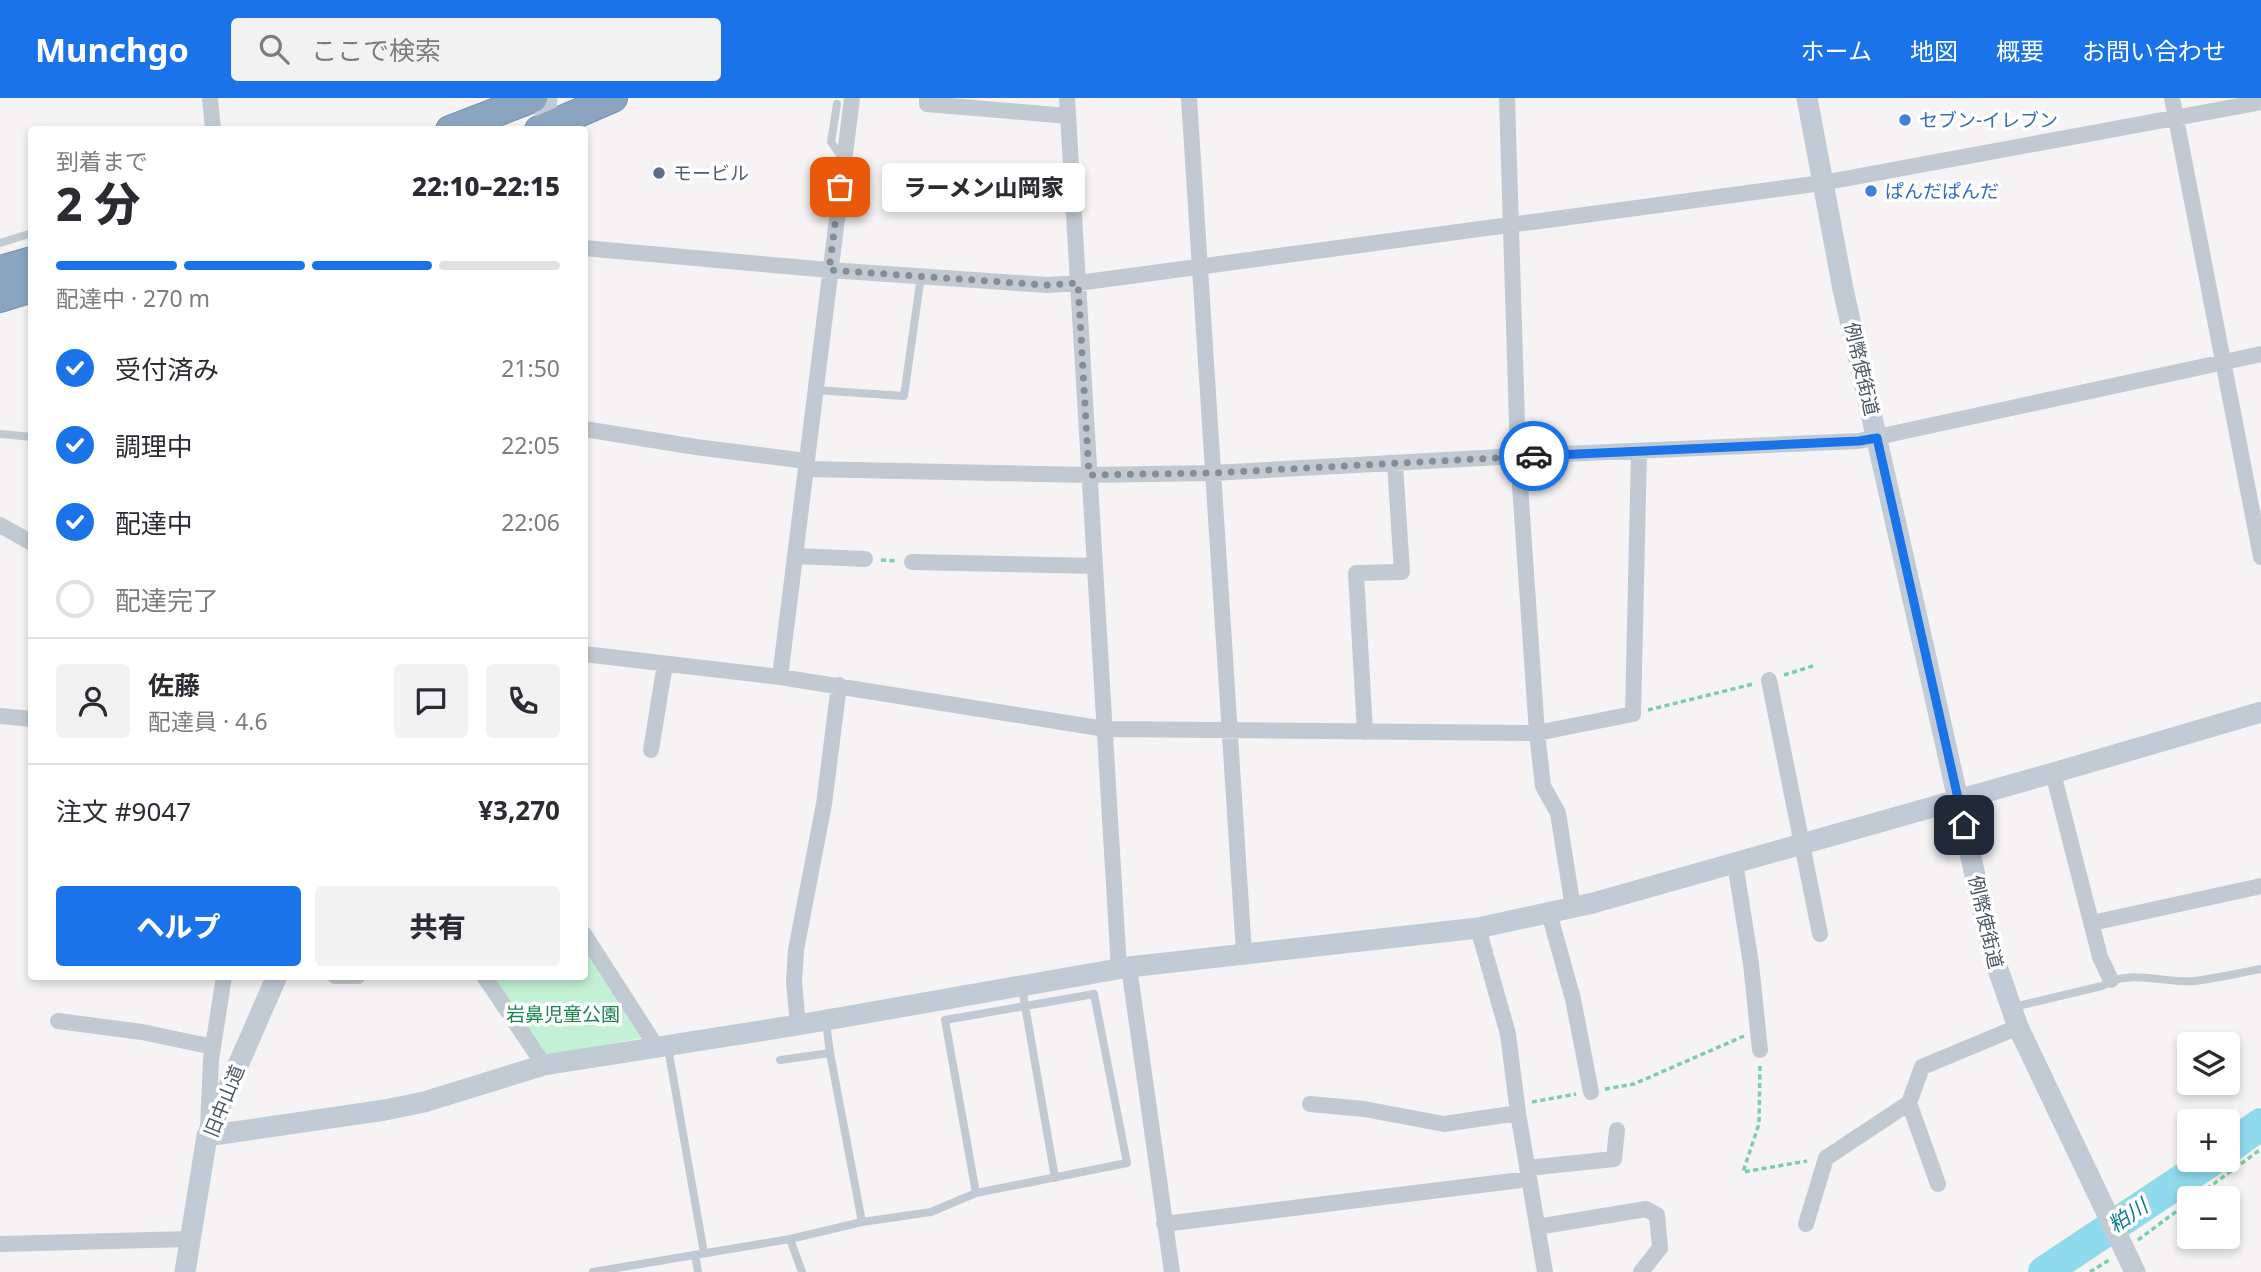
<!DOCTYPE html>
<html lang="ja">
<meta charset="utf-8">
<style>
:root{--surface:#fff;--page:#f2f2f3;--text:#2b2b33;--muted:#7c7c81;--line:#e1e1e2;--accent:#1a73e8}
body{margin:0;font-family:"Noto Sans","Noto Sans JP",sans-serif;background:var(--page);color:var(--text);height:100vh;display:flex;flex-direction:column;font-size:26px;white-space:nowrap}
*{box-sizing:border-box;margin:0}
p{font-size:23px;color:var(--muted)}
.icon{flex:none;width:38px;height:38px;fill:none;stroke:currentColor;stroke-width:2;stroke-linecap:round;stroke-linejoin:round}
.map{position:relative;flex:1;overflow:hidden}
.drawer{position:absolute;left:28px;top:28px;width:560px;height:854px;display:flex;flex-direction:column;background:var(--surface);border-radius:7px;box-shadow:0 4px 10px #0003}
.drawer>*{flex:none}
.tools{position:absolute;left:2177px;top:934px;display:grid;gap:14px}
.tools a{display:grid;place-items:center;width:63px;height:63px;border-radius:7px;background:var(--surface);box-shadow:0 4px 10px #0003;font-size:35px}
.pin{position:absolute;display:grid;place-items:center;width:60px;height:60px;color:#fff;margin:-30px;border-radius:14px;box-shadow:0 4px 10px #0006}
.courier{position:absolute;display:grid;place-items:center;width:70px;height:70px;margin:-35px;border:5px solid #1a73e8;border-radius:50%;background:#fff;color:#222;box-shadow:0 2px 9px #0007}
.bubble{position:absolute;height:49px;border-radius:7px;background:var(--surface);box-shadow:0 4px 10px #0003;font-size:23px;font-weight:800;line-height:49px;text-align:center}
.summary em{font-style:normal;font-weight:800}
.summary div{display:flex;flex-direction:column-reverse}
.summary{display:flex;align-items:center;justify-content:space-between;height:119px;padding:0 28px}
h1{font-size:46px;font-weight:800;line-height:52px}
.bar{display:grid;grid-template-columns:repeat(4,1fr);gap:10px 7px;align-content:center;height:84px;padding:0 28px}
.bar i{height:9px;border-radius:5px;background:var(--line)}
.bar .on{background:var(--accent)}
.bar p{grid-column:span 4}
.line{display:flex;align-items:center;gap:18px;padding:0 28px;border-top:2px solid var(--line)}
.line div{flex:1}
.round{display:grid;place-items:center;flex:none;width:74px;height:74px;border-radius:7px;background:var(--page)}
ol{padding:0 28px;list-style:none}
li{display:flex;align-items:center;gap:21px;height:77px}
li p{margin-inline-start:auto}
li .icon{padding:7px;border-radius:50%;background:var(--accent);color:#fff;stroke-width:4}
li:last-child{color:var(--muted)}
li i{width:38px;height:38px;border:4px solid var(--line);border-radius:50%}
.cta{display:flex;gap:14px;margin-top:auto;padding:14px 28px}
.cta a{flex:1;height:80px;border-radius:7px;background:var(--accent);color:#fff;font-size:28px;font-weight:800;line-height:80px;text-align:center}
.cta a+a{background:var(--page);color:var(--text)}
header{display:flex;align-items:center;gap:42px;box-sizing:border-box;height:98px;padding:0 35px;background:var(--accent);color:#fff}
header strong{font-size:33px}
nav{display:flex;gap:38px;margin-inline-start:auto;font-size:24px}
.search{width:490px;height:63px;background:var(--page);display:flex;align-items:center;gap:18px;box-sizing:border-box;padding:0 24px;border-radius:7px;color:var(--muted);font-size:26px}
.map>svg:first-child{display:block}
</style>
<header>
<strong>Munchgo</strong>
<div class="search"><svg class="icon" aria-label="search" viewBox="0 0 24 24"><circle cx="10" cy="10" r="6"/><path d="M15 15l6 6"/></svg>ここで検索</div>
<nav><a>ホーム</a><a>地図</a><a>概要</a><a>お問い合わせ</a></nav>
</header>
<div class="map">
<svg width="2261" height="1174" viewBox="0 0 2261 1174">
<rect width="100%" height="100%" fill="#f5f3f3"/>
<path fill="#c3f1d5" d="M585,847L641,934V940L548,958L544,956L494,879L584,878Z"/>
<g fill="none" stroke-linecap="round" stroke-linejoin="round">
<path stroke="#90daee" stroke-width="32" d="M2228,1050L2261,1026
M2044,1174L2212,1062"/>
<g stroke="#7690ad" stroke-width="30">
<path id="highway" d="M450,32L533,0
M539,32L613,0
M0,172L32,163
M0,200L32,190"/>
</g>
<path stroke="#7ad0a6" stroke-width="3.5" stroke-dasharray="5 3.5" stroke-linecap="butt" d="M881,462L898,463
M1784,577L1813,568
M1648,612L1753,586
M1760,968L1759,1026L1743,1074L1807,1063
M1605,991L1634,986L1744,938
M1532,1004L1576,996
M2193,1101L2261,1051
M2138,1142L2189,1104
M2090,1174L2109,1162"/>
<path stroke="#c1cad2" stroke-width="8" d="M837,6L831,44L843,61
M0,145L32,135
M815,292L904,298L921,178
M0,336L32,339
M1022,890L1055,1080
M2014,909L2102,888C2128,870 2166,886 2195,883C2217,880 2239,875 2261,871
M826,924L830,955
M668,950L704,1155
M780,962L830,955L862,1124
M790,1141L802,1174
M695,1157L698,1174
M593,1174L790,1141L862,1124L931,1114L976,1095L1127,1065L1094,896L945,922L976,1095"/>
<path stroke="#c1cad2" stroke-width="16" d="M210,0L213,32
M927,0V6L1068,18
M1067,0L1119,871
M1189,0L1244,855
M1507,0L1518,358L1537,635L1543,688L1558,715L1573,810
M2172,0L2261,459
M584,150L829,172L1047,187L1078,185L1822,85L2261,4
M584,331L696,349L807,363
M807,371L1089,377L1212,375L1518,358L1859,343L2261,256
M0,427L32,445
M796,458L865,461
M912,464L1095,468
M584,556L780,579L1105,631L1537,635L1633,616L1639,353
M780,579L852,0
M1769,582L1820,836
M0,618L32,621
M1365,634L1356,475L1402,474L1395,365
M651,652L665,566
M2053,675L2100,859L2111,882
M1735,765L1751,866L1760,952
M1549,815L1573,901L1591,994
M2092,825L2261,788
M1478,830L1508,936L1518,1015L1545,1174
M584,836L656,948
M1129,869L1172,1174
M335,878H358
M484,878L544,967
M58,923L142,934L213,949
M798,927L794,884L796,852L824,706L839,587
M1909,1005L1938,1086
M1310,1006L1364,1011L1444,1026L1518,1015
M208,1029L211,962L224,878
M1527,1070L1614,1061L1617,1032
M1164,1126L1529,1081
M1806,1126L1826,1060L1909,1005L1922,969L2018,929
M1537,1129L1646,1111L1657,1117L1660,1150L1641,1174
M0,1146L189,1141"/>
<path stroke="#c1cbd6" stroke-width="21" d="M1807,0L1843,191L1993,857L2018,929L2135,1174
M544,32L547,0
M207,1038L385,1012L424,1004L544,967L798,927L1129,869L1478,830L1593,805L2053,675L2261,614
M185,1174L207,1038L277,878"/>
<use href="#highway" stroke="#8ba5c1" stroke-width="28"/>
</g>
<g fill="none" stroke-linecap="round" stroke-linejoin="round">
<path stroke="#868d94" stroke-width="7" stroke-dasharray="0 12.6" d="M840,89L829,172L1046,187L1078,185L1089,377L1212,375L1534,358"/>
<path stroke="#1a73e8" stroke-width="9" d="M1534,358L1859,343L1877,340L1964,727"/>
</g>
<g fill="#3f7fe0" stroke="#fff" stroke-width="2.5">
<circle cx="1905" cy="22" r="7"/>
<circle cx="1871" cy="93" r="7"/>
</g>
<circle fill="#5c6f8a" stroke="#fff" stroke-width="2.5" cx="659" cy="75" r="7"/>
<g text-anchor="middle" stroke-width="7" stroke-linejoin="round" paint-order="stroke">
<g font-size="19" fill="#366cbe" stroke="#fff" text-anchor="start">
<text x="1919" y="29">セブン-イレブン</text>
<text x="1885" y="100">ぱんだぱんだ</text>
</g>
<g font-size="19" fill="#4e5e75" stroke="#fff" text-anchor="start">
<text x="673" y="82">モービル</text>
</g>
<g font-size="19" fill="#4a5661" stroke="#fff">
<text transform="translate(1862 271) rotate(77)" y="7">例幣使街道</text>
<text transform="translate(1986 824) rotate(77)" y="7">例幣使街道</text>
<text transform="translate(224 1003) rotate(-68)" y="7">旧中山道</text>
</g>
<g font-size="19" fill="#17864f" stroke="#fff">
<text x="563" y="923">岩鼻児童公園</text>
</g>
<g font-size="21" font-style="italic" fill="#0c7c9b" stroke="#fff">
<text transform="translate(2128 1118) rotate(-34)" y="7">粕川</text>
</g>
</g>
</svg>
<div class="tools">
<a><svg class="icon" aria-label="layers" viewBox="0 0 24 24"><path d="M12 4l9 5-9 5-9-5zM3 14l9 5 9-5"/></svg></a>
<a>+</a>
<a>−</a>
</div>
<div class="pin" style="left:840px;top:89px;background:#ea580c"><svg class="icon" aria-label="bag" viewBox="0 0 24 24"><path d="M5 8h14l-1 12H6zM9 8a3 3 0 0 1 6 0"/></svg></div>
<div class="pin" style="left:1964px;top:727px;background:#1f2937"><svg class="icon" aria-label="home" viewBox="0 0 24 24"><path d="M3 11l9-7 9 7M6 9v11h12V9"/></svg></div>
<div class="courier" style="left:1534px;top:358px"><svg class="icon" aria-label="car" viewBox="0 0 24 24"><path d="M5 17H2v-5l4-1 3-4h7l3 4 3 1v5h-3M9 17h6M6 11h13"/><circle cx="7" cy="17" r="2"/><circle cx="17" cy="17" r="2"/></svg></div>
<div class="bubble" style="left:882px;top:65px;width:203px">ラーメン山岡家</div>
<section class="drawer">
<div class="summary"><div><h1>2 分</h1><p>到着まで</p></div><em>22:10–22:15</em></div>
<div class="bar"><i class="on"></i><i class="on"></i><i class="on"></i><i></i><p>配達中 · 270 m</p></div>
<ol>
<li><svg class="icon" aria-label="check" viewBox="0 0 24 24"><path d="M5 12l5 5 9-10"/></svg>受付済み<p>21:50</p></li>
<li><svg class="icon" aria-label="check" viewBox="0 0 24 24"><path d="M5 12l5 5 9-10"/></svg>調理中<p>22:05</p></li>
<li><svg class="icon" aria-label="check" viewBox="0 0 24 24"><path d="M5 12l5 5 9-10"/></svg>配達中<p>22:06</p></li>
<li><i></i>配達完了</li>
</ol>
<div class="line" style="height:126px"><a class="round"><svg class="icon" aria-label="person" viewBox="0 0 24 24"><circle cx="12" cy="8" r="4"/><path d="M4 21q1-7 8-7t8 7"/></svg></a><div><b>佐藤</b><p>配達員 · 4.6</p></div><a class="round"><svg class="icon" aria-label="chat" viewBox="0 0 24 24"><path d="M4 5h16v11H9l-5 4z"/></svg></a><a class="round"><svg class="icon" aria-label="phone" viewBox="0 0 24 24"><path d="M5 4h4l2 5-3 2q2 4 5 5l2-3 5 2v4C11 20 4 13 5 4z"/></svg></a></div>
<div class="line" style="height:91px"><div>注文 #9047</div><b>¥3,270</b></div>
<div class="cta"><a>ヘルプ</a><a>共有</a></div>
</section>
</div>
